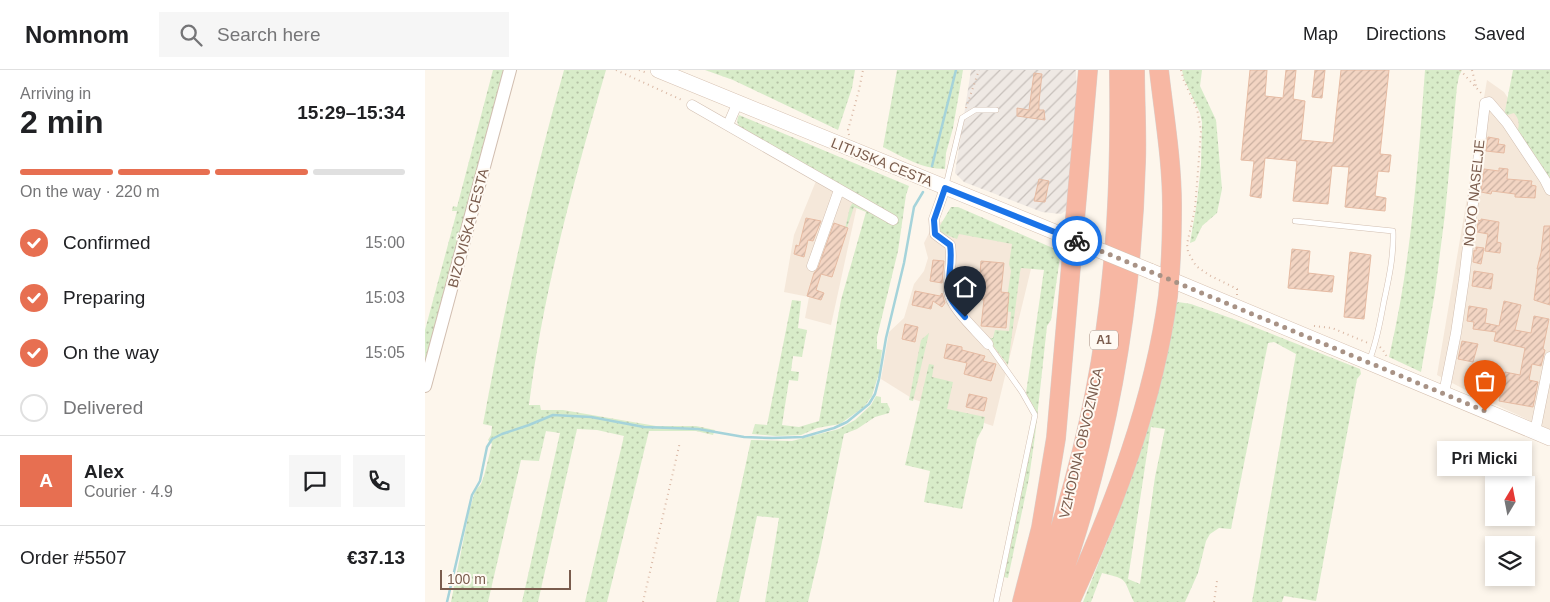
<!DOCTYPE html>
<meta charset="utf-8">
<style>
:root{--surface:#fff;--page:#f6f6f6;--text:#202124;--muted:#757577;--line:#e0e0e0;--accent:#e76f51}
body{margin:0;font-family:Arial,sans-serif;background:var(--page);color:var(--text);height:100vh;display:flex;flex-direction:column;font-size:19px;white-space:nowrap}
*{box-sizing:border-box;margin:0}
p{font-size:16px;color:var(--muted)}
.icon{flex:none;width:28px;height:28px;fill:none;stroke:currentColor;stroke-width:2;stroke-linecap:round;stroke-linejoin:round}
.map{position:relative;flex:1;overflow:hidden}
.panel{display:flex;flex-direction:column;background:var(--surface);width:425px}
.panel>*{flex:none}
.needle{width:32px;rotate:10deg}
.controls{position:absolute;left:1060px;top:406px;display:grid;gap:10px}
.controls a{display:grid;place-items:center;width:50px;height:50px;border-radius:0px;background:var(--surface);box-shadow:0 2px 8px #0003;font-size:25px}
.scale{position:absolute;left:15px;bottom:12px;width:131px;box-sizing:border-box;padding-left:5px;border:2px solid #7a5c4d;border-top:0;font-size:14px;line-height:18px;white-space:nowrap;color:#7a5c4d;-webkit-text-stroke:4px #fffaf3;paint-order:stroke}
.pin{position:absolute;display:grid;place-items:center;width:42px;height:42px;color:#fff;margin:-51px -21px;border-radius:50% 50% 50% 0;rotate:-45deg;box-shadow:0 0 5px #0007}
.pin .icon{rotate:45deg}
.courier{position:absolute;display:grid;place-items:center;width:50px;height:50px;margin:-25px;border:4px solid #1a73e8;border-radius:50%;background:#fff;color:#222;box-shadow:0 1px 6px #0007}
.bubble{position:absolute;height:35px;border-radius:0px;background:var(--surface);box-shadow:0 2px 8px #0003;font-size:16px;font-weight:800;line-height:35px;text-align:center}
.headline em{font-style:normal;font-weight:800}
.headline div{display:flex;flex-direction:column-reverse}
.headline{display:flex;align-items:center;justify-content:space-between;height:85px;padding:0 20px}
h1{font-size:32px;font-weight:800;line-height:38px}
.bar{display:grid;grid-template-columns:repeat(4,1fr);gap:8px 5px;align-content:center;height:60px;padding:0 20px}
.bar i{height:6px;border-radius:4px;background:var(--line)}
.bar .selected{background:var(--accent)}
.bar p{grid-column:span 4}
.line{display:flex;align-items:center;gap:12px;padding:0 20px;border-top:1px solid var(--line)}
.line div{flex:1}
.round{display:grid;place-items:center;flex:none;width:52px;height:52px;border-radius:0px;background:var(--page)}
ol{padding:0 20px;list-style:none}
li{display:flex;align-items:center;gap:15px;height:55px}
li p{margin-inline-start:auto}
li .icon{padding:5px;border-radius:50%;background:var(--accent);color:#fff;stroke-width:4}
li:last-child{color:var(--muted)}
li i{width:28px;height:28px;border:2px solid var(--line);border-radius:50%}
header{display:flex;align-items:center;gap:30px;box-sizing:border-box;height:70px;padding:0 25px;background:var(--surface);border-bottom:1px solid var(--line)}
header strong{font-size:24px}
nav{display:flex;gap:28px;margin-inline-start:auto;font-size:18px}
.search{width:350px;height:45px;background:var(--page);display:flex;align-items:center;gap:12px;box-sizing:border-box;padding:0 18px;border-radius:0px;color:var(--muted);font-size:19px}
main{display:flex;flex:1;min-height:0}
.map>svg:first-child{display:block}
</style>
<header>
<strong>Nomnom</strong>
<div class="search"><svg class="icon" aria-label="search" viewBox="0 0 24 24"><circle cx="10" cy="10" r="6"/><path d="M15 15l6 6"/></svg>Search here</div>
<nav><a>Map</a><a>Directions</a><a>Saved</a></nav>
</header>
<main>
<section class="panel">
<div class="headline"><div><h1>2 min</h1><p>Arriving in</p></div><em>15:29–15:34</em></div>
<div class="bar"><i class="selected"></i><i class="selected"></i><i class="selected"></i><i></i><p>On the way · 220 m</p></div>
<ol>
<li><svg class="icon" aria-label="check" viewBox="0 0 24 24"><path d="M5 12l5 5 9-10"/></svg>Confirmed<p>15:00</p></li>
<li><svg class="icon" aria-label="check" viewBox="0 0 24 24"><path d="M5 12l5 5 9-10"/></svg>Preparing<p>15:03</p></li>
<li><svg class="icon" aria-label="check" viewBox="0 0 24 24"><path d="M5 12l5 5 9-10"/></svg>On the way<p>15:05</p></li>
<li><i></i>Delivered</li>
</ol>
<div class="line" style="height:90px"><b class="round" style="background:var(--accent);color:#fff">A</b><div><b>Alex</b><p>Courier · 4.9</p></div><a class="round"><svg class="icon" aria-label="chat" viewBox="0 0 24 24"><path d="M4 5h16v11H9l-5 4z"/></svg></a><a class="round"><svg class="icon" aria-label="phone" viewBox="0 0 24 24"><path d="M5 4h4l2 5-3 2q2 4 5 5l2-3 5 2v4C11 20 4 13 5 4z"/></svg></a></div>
<div class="line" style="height:65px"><div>Order #5507</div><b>€37.13</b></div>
</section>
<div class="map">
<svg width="1125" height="532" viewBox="0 0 1125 532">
<defs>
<pattern id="industrial-furrows" width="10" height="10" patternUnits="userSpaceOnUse" patternTransform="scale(1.25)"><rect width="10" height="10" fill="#efe9e4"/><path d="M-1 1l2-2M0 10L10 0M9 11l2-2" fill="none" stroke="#c7c0bb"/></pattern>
<pattern id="grass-dots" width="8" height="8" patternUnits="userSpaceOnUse" patternTransform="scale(1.25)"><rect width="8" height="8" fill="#d8ecc9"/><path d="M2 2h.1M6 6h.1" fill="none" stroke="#b4c2a5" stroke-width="1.8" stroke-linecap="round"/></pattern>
<pattern id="building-hatch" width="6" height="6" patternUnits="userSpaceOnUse" patternTransform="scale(1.25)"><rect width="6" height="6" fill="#f3d5c3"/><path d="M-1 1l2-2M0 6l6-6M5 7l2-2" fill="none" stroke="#cab0a1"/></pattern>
</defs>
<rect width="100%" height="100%" fill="#fdf6ec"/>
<path fill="#f5e8da" d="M1062,10L1079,22L1125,93V360L1054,327L1012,305Z
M391,111L432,136L406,255L380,248L384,227L359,222L369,165Z
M537,140L612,174L568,356L488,329L456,309L464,262L479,248L489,214L499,201L503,188L499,173L507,157Z"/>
<path fill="url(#industrial-furrows)" d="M546,0H651L652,25L642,140L636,144L617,142L539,112L530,103Z"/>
<path fill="url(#grass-dots)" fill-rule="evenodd" d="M68,0H79L0,301V260L32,141H27L28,136L32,137Z
M139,0H181C149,110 118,222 104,335H115L116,340H138L231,356H271L290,360L288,365L271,361H224L182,532H160L199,366L172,360L152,359L113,532H97L135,363L121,361L114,391L96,390L63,532H26L44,442L50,421L56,414L59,406L67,374L63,370L66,365L67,356L58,354C80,235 106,116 139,0Z
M280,0H430L427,18L413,60L308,10Z
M472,0H538L528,58L521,83L520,99C497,99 478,87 458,77Z
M757,0H777L775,16L791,50L797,119L792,143L777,156L770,171L765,173L772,132L776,95L777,52L775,43L759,9Z
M1000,0H1037L1034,6L1032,16L1020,144L1010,222L996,302L964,287C986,194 993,95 1000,0Z
M1088,0H1125V114L1091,66C1094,57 1096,51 1089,43L1079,46Z
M314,45L484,116L481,125L473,181L452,267V279L457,280L454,303L447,326L439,337L415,354L392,358L376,365L351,366L327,364L330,354L342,355L367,230L376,231L373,258L382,260L377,287L368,286L366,301L374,302L373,311L364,310L357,355L374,357L394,351L416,230L441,142L429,137L417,172L425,137L429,131L470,155L472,148L316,58C312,54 311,51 314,45Z
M526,137H533L630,179L635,187L626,250L622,256L610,366L604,408L583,508L579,507L592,445L608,343L604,329L601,323L619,200L596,198L595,202L583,295L563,269L565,268H568L570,260L584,261L586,242L580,241L586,201L584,194L587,174L534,164L532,169L514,162L513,159Z
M753,232L766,234L814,251L935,299L936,304L932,309L891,531L859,526L857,532H827L871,284L849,272L843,273L806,459L794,458L785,464L781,471L773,503L760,532H709C697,508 705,510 677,503L666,532H658L694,442L710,394L750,235ZM726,357L740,359L730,407L715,514L703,509Z
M504,263L488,331L484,330L496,270Z
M504,294L509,295L507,307L528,312L522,339L560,347L558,358L552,369L537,439L499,432L505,401L480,395Z
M451,326L456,327V333H462L465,339L464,343L450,347L432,359L419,364L395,482L383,532H340L354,448L332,446L314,532H291L326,370L367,371L414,359L430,350L446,335Z"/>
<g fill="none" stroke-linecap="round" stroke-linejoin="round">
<path stroke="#a5d3da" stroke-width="2.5" d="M507,96L531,0
M22,532L47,425L55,411L62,377L67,369L77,364L104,355L128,345L166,347L219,357L273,359L319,367L347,368L378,367L409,358L422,352L444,334L450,324L454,309L461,268L479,193L489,137L498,122"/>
</g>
<path fill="url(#building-hatch)" stroke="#e6bba3" d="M825,0H842L840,26L858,28L861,0H871L868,29L880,31L876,70L908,73L916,0H964L955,84L966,85L964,102L953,101L950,126L961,128L960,141L920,137L924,97L907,96L903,134L868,131L872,91L840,88L836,128L825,126L829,91L816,90Z
M890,0H900L897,28L887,27Z
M609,3L617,4L614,32V40H619L620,50L592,46V38L604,40Z
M1063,67L1074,69L1073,74L1080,75L1079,83L1061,81Z
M1074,98L1083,99L1082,109L1107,111L1106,115L1111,116L1110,128L1090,127V124L1067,121L1066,124L1056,122L1059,99L1074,101Z
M614,109L624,111L620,132L609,131Z
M381,148L396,151L388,171L383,170L379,187L369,184L371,175L374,176Z
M1056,149L1074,152L1072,172L1076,173L1075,183L1060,181L1063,164L1052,162L1053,150L1056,151Z
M409,153L423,158L407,207L396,204L391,220L399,223L396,230L382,226L389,203L393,198Z
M1119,156H1125V235L1109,230L1113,199H1112L1116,183Z
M1051,177L1059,178L1056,194L1048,192L1049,180L1051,181Z
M867,179L885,181L883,203L909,206L907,222L863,218Z
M925,182L946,185L939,249L919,247Z
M508,190L519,191L517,213L505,211Z
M556,191L579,193L576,222L584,223L581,258L556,256L559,230L532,226V201L555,204Z
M1049,201L1068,204L1066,219L1047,216Z
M490,221L515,226L517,223L520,233L517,237L508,231L506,239L487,235Z
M1079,231L1096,235L1090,260L1106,263L1109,246L1124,249L1118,279L1120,280L1116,296L1107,294L1104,310L1113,312L1108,337L1074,331L1080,302L1095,305L1100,278L1069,271L1071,262L1048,259L1049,252L1042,251L1044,236L1062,239L1060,253L1074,256Z
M480,254L493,257L490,272L477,269Z
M1037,271L1053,274L1048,292L1033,289Z
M522,274L537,277V280L560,286L558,291L571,294L566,311L539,304L542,293L519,288Z
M544,324L562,328L559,341L541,337Z"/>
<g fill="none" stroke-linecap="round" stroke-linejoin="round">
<g stroke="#d1beb0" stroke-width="6">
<path id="service" d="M521,115L537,48L550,40H571
M870,151L968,161C969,185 964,208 959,231C955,252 952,272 944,291
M563,274L597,322L610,345L571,532"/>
</g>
<g stroke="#d1beb0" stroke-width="11">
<path id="minor" d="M267,35L468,150
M303,55L313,32
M520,118L509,149L510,164L525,175C528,191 523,206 524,222C525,237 553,262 563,274
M387,196L414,120
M1019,323L1031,263L1039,209L1060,33L1064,32L1082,53L1120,110L1125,120
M1110,362L1125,287"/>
</g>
<g stroke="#d1beb0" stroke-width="14">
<path id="tertiary" d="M0,316L85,0"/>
</g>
<g stroke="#d6c0b0" stroke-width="16">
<path id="secondary" d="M233,0L669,178
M725,201L1125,368"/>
</g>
<g stroke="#dad1cd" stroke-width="20">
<path id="motorway" d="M597,532L616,458L631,368L663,0
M610,532C649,427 677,316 687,204C694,136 695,68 694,0
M628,532C680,391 707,241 711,91C712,61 710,30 710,0
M645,532C689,436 729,331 743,226C746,197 747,165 747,136C747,90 739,45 734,0"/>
</g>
<path stroke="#d9b8a5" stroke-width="2" stroke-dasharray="1 4" stroke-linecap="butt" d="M191,0L259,31
M214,0L222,3
M756,0L759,11L772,39L776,61L770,139L762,174L763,182L771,196L784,205L812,219V225
M1035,0L1057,24
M1047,0L1051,16
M541,38L554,0
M424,65L423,60L434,20L438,0
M889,256L907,258L943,273
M955,277L958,280L962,287
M218,532L255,372
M789,532L792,511"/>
<use href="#service" stroke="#fff" stroke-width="5"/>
<use href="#minor" stroke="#fff" stroke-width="10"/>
<use href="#tertiary" stroke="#fff" stroke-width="12"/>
<use href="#secondary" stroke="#fff" stroke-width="15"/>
<use href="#motorway" stroke="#f7b7a3" stroke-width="19"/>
<g stroke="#d6c0b0" stroke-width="16" stroke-linecap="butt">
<path id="secondary-bridge" d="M669,178L725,201"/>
</g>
<use href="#secondary-bridge" stroke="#fff" stroke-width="15"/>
</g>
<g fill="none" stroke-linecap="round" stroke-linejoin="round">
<path stroke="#a89285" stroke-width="5" stroke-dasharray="0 9" d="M652,171L1060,341"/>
<path stroke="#1a73e8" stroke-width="6" d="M540,247C534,240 526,233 524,224C522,209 528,192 525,175L510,164L509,150L520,118L652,171"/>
</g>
<g text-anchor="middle" stroke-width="4" stroke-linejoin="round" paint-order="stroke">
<rect fill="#fffaf3" stroke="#a28b7f" stroke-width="1" x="665" y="260.5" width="28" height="19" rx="4"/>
<g font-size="12" font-weight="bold" fill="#7a5c4d">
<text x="679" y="274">A1</text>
</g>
<g font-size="14" fill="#7a5c4d" stroke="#fffaf3">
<text transform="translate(457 92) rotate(22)" y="5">LITIJSKA CESTA</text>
<text transform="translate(1049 123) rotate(-84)" y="5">NOVO NASELJE</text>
<text transform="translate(43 158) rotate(-75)" y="5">BIZOVIŠKA CESTA</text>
<text transform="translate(656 373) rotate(-77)" y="5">VZHODNA OBVOZNICA</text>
</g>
</g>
</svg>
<div class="controls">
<a><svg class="needle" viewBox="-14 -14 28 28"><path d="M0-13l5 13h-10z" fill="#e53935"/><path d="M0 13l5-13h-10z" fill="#757577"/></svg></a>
<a><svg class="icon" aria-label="layers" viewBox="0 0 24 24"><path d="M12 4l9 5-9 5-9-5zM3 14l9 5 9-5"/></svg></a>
</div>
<div class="scale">100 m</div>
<div class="pin" style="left:1060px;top:341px;background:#ea580c"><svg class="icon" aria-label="bag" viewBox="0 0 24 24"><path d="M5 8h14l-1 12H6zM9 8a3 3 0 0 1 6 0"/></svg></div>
<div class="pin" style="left:540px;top:247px;background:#1f2937"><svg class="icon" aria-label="home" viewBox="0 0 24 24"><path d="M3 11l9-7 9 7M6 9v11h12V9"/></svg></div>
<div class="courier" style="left:652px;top:171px"><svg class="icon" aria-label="bike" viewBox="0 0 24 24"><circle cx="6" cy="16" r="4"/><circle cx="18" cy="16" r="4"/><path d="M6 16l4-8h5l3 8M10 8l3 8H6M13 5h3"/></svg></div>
<div class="bubble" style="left:1012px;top:371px;width:95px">Pri Micki</div>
</div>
</main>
